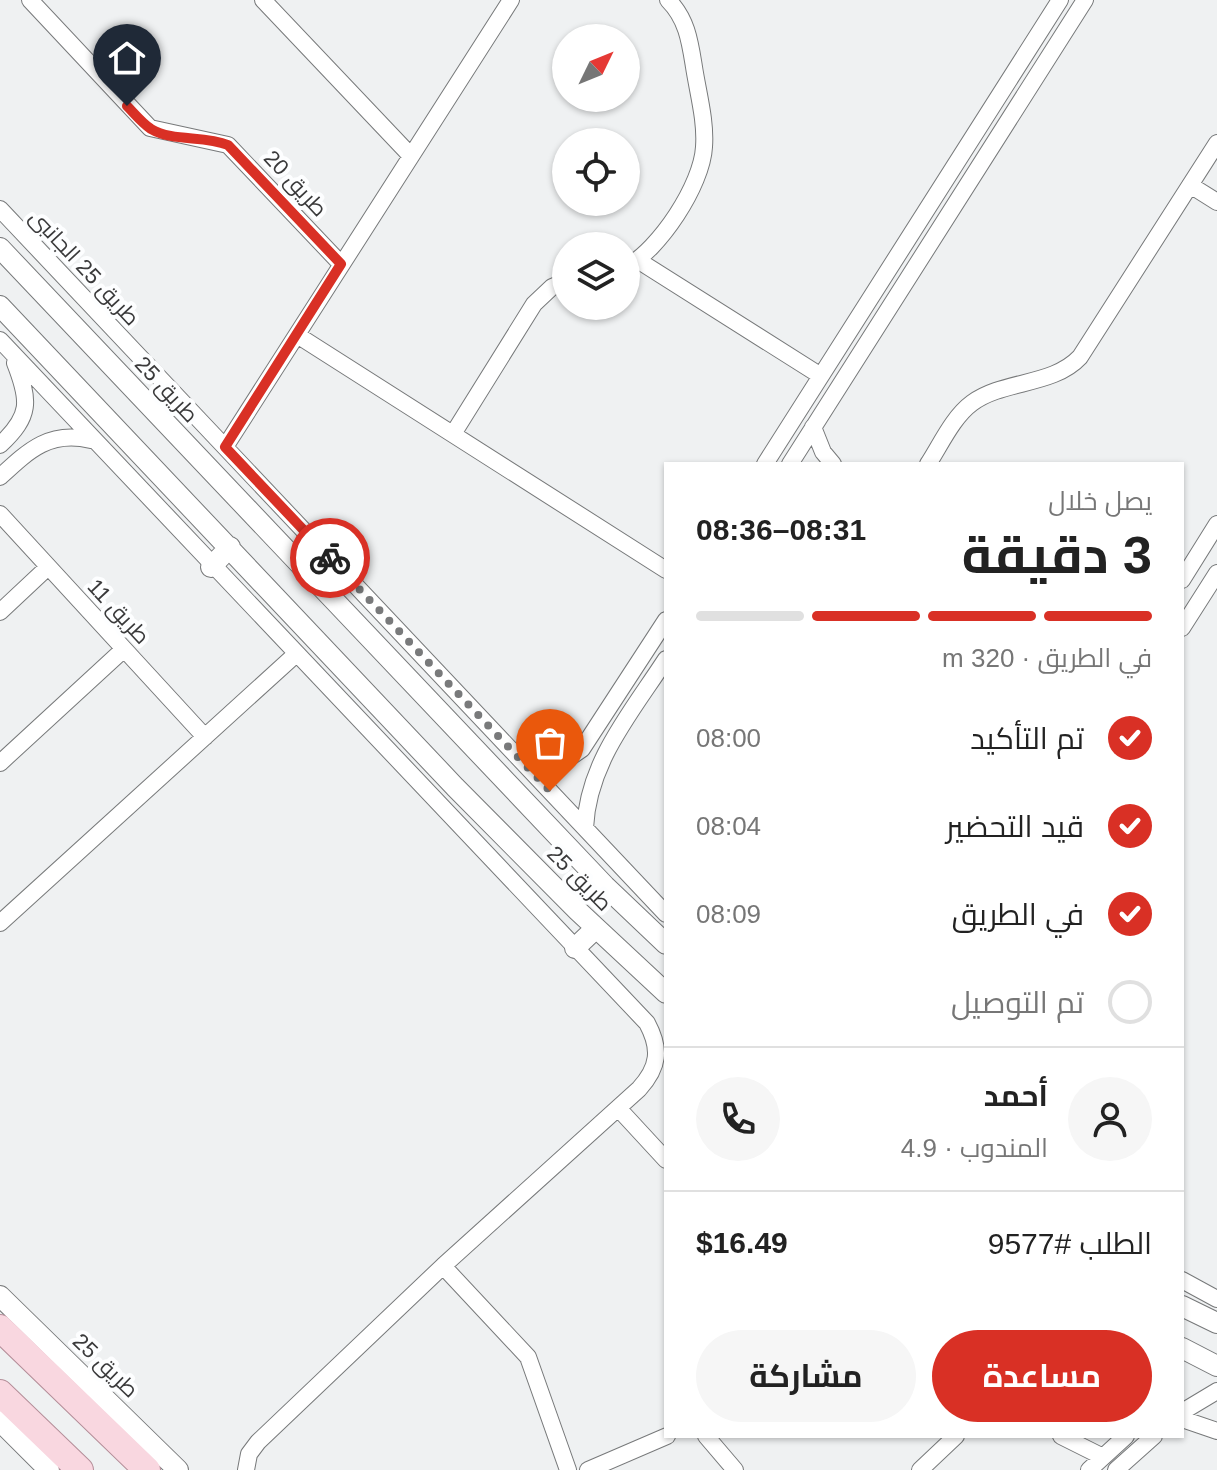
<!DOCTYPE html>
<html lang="ar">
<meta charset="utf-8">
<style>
:root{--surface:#fff;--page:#f6f6f6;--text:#222;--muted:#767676;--line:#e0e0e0;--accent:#d93025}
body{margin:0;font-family:Arial,Cairo,sans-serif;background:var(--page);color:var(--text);direction:rtl;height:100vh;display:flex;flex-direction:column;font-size:30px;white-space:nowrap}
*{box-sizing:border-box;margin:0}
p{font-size:26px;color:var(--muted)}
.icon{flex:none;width:44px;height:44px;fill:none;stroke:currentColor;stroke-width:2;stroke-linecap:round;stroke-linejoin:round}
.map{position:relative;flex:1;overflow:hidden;direction:ltr}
.panel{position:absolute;left:664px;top:462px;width:520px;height:976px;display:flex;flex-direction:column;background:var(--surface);border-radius:0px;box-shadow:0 2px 6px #0004;direction:rtl}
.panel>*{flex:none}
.needle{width:52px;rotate:47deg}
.buttons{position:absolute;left:552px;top:24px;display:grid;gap:16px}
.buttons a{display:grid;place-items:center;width:88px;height:88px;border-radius:50%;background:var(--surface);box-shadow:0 2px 6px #0004;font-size:40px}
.pin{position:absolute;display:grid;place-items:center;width:68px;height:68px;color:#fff;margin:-82px -34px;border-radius:50% 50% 50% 0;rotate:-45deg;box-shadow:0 0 8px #0007}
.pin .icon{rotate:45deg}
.courier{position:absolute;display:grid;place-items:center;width:80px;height:80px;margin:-40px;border:6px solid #d93025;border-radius:50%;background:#fff;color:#222;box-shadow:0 2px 10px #0007}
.headline em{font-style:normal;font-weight:700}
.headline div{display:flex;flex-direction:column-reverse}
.headline{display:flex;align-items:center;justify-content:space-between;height:136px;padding:0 32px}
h1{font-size:52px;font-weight:700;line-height:60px}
.bar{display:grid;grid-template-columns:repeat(4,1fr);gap:12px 8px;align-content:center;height:96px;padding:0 32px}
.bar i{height:10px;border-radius:6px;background:var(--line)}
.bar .selected{background:var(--accent)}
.bar p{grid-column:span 4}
.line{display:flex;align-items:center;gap:20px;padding:0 32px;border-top:2px solid var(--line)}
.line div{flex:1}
.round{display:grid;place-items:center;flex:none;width:84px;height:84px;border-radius:42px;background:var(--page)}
ol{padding:0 32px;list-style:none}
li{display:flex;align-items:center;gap:24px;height:88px}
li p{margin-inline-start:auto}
li .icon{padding:8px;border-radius:50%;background:var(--accent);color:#fff;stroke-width:4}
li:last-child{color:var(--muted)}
li i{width:44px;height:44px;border:4px solid var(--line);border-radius:50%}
.primary-button{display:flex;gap:16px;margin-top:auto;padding:16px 32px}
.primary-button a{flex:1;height:92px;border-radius:48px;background:var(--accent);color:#fff;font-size:32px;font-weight:700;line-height:92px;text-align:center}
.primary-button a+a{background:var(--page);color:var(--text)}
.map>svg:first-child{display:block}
</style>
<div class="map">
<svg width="1217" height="1470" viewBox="0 0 1217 1470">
<rect width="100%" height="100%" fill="#eff1f2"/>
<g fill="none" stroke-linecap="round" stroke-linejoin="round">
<g stroke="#77797a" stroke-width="18">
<path id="minor" d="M30,0L150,128L228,145L341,264
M263,0L411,156
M1190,185L1217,202
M0,209L666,914
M639,261L821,376
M626,267C659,250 702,185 704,147C706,121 698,93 694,67C690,42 687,19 668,0
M297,335L666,570
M0,340L647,1023C661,1049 659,1067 639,1089L443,1266L258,1442L249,1454L246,1470
M813,427L823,452L833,464
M453,434L534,304L552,287L566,281
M0,445C31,416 30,401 15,363
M225,447L511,0
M765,464L1060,0
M790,464L1085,0
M928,464C941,444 953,417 972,403C1003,380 1053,386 1080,357L1217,143
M0,477C29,450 50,430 91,440
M0,514L205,737
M1182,580L1217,524
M0,612L48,567
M1182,628L1217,573
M0,763L124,649
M533,773L569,758L582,749L666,620
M585,828C588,762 631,713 666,659
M0,923L295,655
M618,1108L666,1160
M443,1266L528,1357L568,1470
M1182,1280L1217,1299
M1182,1412L1217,1391
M1182,1419L1217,1431
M706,1436L735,1470
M1061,1436L1103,1457
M588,1470L667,1436
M920,1470L956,1436
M1089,1470L1126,1436
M1116,1470L1154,1436"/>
</g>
<g stroke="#77797a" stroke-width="22">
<path id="tertiary" d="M0,248L605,886L666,944
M0,306L455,787L578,911L666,993
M295,559L314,541
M211,567L230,547
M575,948L596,928
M0,1296L178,1470
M1182,1306L1217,1323
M1182,1348L1217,1366
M0,1421L49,1470"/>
</g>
<g stroke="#b48e99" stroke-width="28">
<path id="primary" d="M0,1328L147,1470
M0,1393L80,1470"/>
</g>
<use href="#minor" stroke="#fff" stroke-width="16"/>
<use href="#tertiary" stroke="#fff" stroke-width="20"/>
<use href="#primary" stroke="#f9d7e0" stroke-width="26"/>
</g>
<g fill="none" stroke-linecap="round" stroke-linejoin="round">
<path stroke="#797a7b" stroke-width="8" stroke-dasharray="0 14.4" d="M330,558L550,791"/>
<path stroke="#d93025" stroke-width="10" d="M127,106C134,113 142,123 151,129C173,142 204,135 228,145L341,264L225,447L330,558"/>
</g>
<g text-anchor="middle" stroke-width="8" stroke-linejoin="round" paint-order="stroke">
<g font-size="22" fill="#3a3a3b" stroke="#fdfeff">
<text transform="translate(296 183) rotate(47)" y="8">طريق 20</text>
<text transform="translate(85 267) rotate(47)" y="8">طريق 25 الجانبى</text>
<text transform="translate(167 389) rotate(47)" y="8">طريق 25</text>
<text transform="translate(119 611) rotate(47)" y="8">طريق 11</text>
<text transform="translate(580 878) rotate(45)" y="8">طريق 25</text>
<text transform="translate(106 1365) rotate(44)" y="8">طريق 25</text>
</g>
</g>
</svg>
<div class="buttons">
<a><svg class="needle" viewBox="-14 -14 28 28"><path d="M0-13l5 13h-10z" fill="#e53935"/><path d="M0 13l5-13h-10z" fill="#767676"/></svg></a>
<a><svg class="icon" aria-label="locate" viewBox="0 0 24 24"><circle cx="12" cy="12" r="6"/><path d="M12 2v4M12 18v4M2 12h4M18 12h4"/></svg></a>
<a><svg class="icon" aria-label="layers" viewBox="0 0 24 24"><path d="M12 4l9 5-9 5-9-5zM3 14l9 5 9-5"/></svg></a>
</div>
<div class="pin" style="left:550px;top:791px;background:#ea580c"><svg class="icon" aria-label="bag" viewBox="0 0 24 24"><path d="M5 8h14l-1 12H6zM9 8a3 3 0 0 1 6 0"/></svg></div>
<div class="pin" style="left:127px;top:106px;background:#1f2937"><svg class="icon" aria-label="home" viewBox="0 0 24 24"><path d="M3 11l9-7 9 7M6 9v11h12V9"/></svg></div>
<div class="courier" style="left:330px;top:558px"><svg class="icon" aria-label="bike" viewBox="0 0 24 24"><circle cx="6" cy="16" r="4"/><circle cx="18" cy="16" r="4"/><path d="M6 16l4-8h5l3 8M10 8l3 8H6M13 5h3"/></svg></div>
<section class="panel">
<div class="headline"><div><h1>3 دقيقة</h1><p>يصل خلال</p></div><em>08:31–08:36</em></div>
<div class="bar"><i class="selected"></i><i class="selected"></i><i class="selected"></i><i></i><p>في الطريق · 320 m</p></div>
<ol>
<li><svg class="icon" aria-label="check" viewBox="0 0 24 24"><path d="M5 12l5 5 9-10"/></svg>تم التأكيد<p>08:00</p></li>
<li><svg class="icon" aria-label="check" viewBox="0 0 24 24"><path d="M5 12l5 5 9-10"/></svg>قيد التحضير<p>08:04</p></li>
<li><svg class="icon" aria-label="check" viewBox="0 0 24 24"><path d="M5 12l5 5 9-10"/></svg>في الطريق<p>08:09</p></li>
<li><i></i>تم التوصيل</li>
</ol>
<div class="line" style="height:144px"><a class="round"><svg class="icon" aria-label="person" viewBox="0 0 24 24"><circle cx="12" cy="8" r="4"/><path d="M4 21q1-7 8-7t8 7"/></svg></a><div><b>أحمد</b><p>المندوب · 4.9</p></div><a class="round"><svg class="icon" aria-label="phone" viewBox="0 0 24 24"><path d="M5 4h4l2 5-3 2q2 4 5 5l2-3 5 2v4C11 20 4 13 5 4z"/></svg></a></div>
<div class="line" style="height:104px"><div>الطلب #9577</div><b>$16.49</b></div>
<div class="primary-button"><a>مساعدة</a><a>مشاركة</a></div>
</section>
</div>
